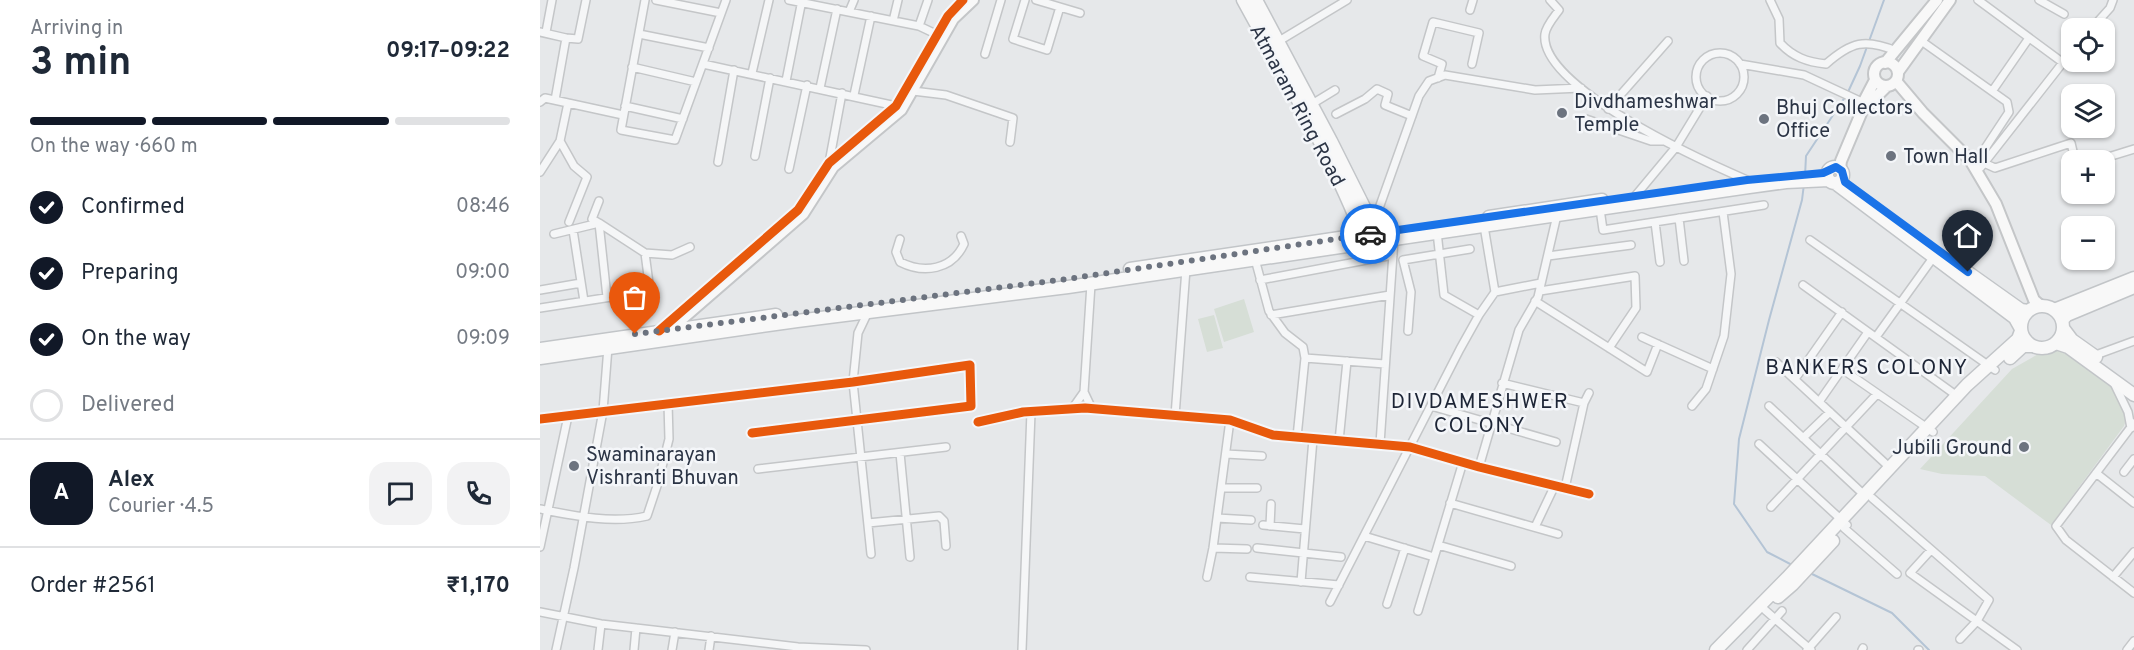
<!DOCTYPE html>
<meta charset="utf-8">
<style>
:root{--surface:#fff;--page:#f2f2f3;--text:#1f2937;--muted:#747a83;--line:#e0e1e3;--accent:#111827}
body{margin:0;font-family:Overpass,sans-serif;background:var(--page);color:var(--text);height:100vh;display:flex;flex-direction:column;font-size:22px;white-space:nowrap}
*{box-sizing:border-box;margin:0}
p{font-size:20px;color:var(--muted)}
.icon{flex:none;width:33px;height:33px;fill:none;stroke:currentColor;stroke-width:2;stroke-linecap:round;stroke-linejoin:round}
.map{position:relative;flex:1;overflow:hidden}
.details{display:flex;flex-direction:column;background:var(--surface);width:540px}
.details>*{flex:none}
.tools{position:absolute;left:1521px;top:18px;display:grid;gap:12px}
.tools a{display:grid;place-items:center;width:54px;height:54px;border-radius:12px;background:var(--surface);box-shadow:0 2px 4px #0004;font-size:30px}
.pin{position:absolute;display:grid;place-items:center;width:51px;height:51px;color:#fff;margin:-62px -26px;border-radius:50% 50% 50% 0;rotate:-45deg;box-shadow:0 0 6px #0007}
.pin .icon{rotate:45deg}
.courier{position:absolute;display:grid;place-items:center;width:60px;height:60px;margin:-30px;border:4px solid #1a73e8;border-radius:50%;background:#fff;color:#222;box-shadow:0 2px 8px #0007}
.head em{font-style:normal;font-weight:700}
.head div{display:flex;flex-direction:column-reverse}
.head{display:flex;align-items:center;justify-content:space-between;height:102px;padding:0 30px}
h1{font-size:39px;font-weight:700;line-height:45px}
.bar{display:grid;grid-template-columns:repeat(4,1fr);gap:9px 6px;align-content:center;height:72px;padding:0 30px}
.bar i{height:8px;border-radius:4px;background:var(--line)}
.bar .active{background:var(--accent)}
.bar p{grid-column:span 4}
.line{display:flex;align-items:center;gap:15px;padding:0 30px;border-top:2px solid var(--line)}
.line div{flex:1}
.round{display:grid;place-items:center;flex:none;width:63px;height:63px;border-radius:18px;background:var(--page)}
ol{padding:0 30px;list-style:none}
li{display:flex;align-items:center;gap:18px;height:66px}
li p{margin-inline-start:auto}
li .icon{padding:6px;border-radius:50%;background:var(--accent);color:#fff;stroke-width:4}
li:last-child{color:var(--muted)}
li i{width:33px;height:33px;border:3px solid var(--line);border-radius:50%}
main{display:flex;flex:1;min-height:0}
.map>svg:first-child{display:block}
</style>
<main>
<section class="details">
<div class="head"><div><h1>3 min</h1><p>Arriving in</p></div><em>09:17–09:22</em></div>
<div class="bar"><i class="active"></i><i class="active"></i><i class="active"></i><i></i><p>On the way · 660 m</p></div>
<ol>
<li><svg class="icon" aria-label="check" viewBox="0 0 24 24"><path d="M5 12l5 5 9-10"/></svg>Confirmed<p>08:46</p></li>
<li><svg class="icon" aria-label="check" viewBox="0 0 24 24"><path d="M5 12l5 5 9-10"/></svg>Preparing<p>09:00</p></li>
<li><svg class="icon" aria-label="check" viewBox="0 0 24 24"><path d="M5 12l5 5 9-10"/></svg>On the way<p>09:09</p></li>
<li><i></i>Delivered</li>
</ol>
<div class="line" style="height:108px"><b class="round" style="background:var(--accent);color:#fff">A</b><div><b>Alex</b><p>Courier · 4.5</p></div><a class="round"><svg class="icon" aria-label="chat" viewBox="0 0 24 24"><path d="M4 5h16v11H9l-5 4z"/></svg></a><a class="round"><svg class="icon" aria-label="phone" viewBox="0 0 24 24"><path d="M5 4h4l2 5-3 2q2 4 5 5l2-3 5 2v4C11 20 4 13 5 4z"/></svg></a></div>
<div class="line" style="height:78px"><div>Order #2561</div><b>₹1,170</b></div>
</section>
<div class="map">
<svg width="1594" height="650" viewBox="0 0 1594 650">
<rect width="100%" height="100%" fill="#e6e8ea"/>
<path fill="#d6ded6" d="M704,299L714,332L684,342L674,309Z
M674,315L683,348L667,352L658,319Z
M1518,350L1546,364L1574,388L1588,415L1584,426L1511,525L1445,476L1402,474L1380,469L1472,369L1500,353Z"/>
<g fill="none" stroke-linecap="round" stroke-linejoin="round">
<path stroke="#b4c4d5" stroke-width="2" d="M1308,92L1320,66L1344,0
M1265,176L1266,156L1305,97
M1254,566L1227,552L1194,504L1199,439L1229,320L1262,200L1264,184
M1270,573L1352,613L1389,650"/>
<g stroke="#c4c6c8" stroke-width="10">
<path id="street" d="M105,0L81,130L135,140L186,0
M116,0L181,13
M249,0L379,26L398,35
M485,0L473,39L507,50L520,7
M496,0L540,13
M1010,0L1019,10C1014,17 1006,26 1005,34C998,87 1165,162 1207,180
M1230,0L1239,19L1240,43C1253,57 1267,62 1286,64C1311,42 1325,38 1356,51
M1438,0L1522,62
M1499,0L1524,14
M930,10L933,0
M309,12L314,0
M353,21L358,0
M379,26L388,0
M1552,28L1570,8L1573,0
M0,32L26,38
M6,32L12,0
M99,34L169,48
M1380,40L1467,102L1469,112L1438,159L1442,166
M739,41L807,0
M1156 77a24 24 0 1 1 48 0a24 24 0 1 1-48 0Z
M445,54L461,0
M163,64L356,106
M1200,64L1264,75L1324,103
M92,67L156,82
M212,73L229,0
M898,78L902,64L883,56L893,22L939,33L932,64
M246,81L262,0
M369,85L408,16L423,0
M280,88L297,9
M1453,90L1489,38
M373,91L406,95L473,118L470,142
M314,95L331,16
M15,100L26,38L38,39L46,0
M0,102L5,98L83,115
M772,104L795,90
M85,106L143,119
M1068,109L1128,41
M796,114L825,99L837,89L848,94L845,105L872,116
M1046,119L1111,141H1123
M20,141L34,166L47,177L29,222
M215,156L230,78
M178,162L194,70
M289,163L302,93
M1444,163L1455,168L1531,143L1535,160
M1441,167L1532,51
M249,169L267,85
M1570,170L1565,158L1594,149
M0,172L20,141L28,103
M1096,195L1136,147L1167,96
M59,201L52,219L59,223L67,297
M1060,209L1063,230L1224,205
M1139,218L1144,261
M1115,222L1120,262
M833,225L879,96L889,81L905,75L995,90L1041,88
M33,230L44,301
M897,232L904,295L939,315
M14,234L59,223L105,253L132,255L150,247
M360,239L356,252L360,262C384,274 412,270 424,244L421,236
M1270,240L1455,370
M1008,256L1091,245
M715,259L729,311L745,333L763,347L765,358L757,437
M720,280L853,255
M1263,285L1413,393
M0,290L41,283
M1000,291L1095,276L1096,308L1069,348
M955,292L1001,283
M995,301L1107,372L1118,344
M0,308L110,291L105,253
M328,312L318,333L313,382L331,554
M731,315L850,295
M119,331L258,210L289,163L349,114L364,95
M868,331L871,292L863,260L930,249
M1102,337L1173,369
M1336,337L1390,262
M1553,356L1594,341
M765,358L845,364
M1236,362L1347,465
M1302,369L1393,432
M1255,379L1302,312
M962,383L1044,403
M1574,383L1588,412L1591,428
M544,392L552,409
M1279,402L1328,332
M891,406L1016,442
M1152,406L1166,389L1184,336L1191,274L1183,212
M1229,406L1321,492
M532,409L544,392L551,284
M635,416L646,269
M0,419L313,382L430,365L431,406L212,433
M438,422L483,412L545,408L690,420L733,435L870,447L939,467L1049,494
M1594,423L1516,526L1526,540L1594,593
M1263,438L1290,412
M799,441L807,361
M840,444L854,239
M1219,444L1307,525
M360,453L370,557
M686,454L722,456
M939,467L979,330L998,297L1017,215
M218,469L406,447
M1584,472L1594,459
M1556,473L1594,503
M681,488H717
M1025,488L1044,403L1049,393
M1332,498L1449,600L1437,621L1420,639
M910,503L1018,534
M1231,507L1337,394
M0,509C35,516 72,524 107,516L118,483L129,439L128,403
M677,518L711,520
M328,523L399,516L404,521L406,546
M723,525L765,529
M730,526L731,504
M995,527L1015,485
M1304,528L1357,574
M824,536L894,557
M898,545L971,566
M0,547L28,416
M673,548L707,549
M717,548L801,557
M1391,550L1370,573L1477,650
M667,577L673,548L690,420
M710,577L799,585
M1573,577L1594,552
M761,582L773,439
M790,602L920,349L939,315L955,292L944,226
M847,604L865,548
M1225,610L1271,650
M878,611L923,462
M0,612L61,624L113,630L258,647L326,650
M16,650L34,568L63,411L68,347
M58,650L61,624
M94,650L96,628
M132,650L135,632
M169,650L171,636
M482,650L491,412
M1207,650L1242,611
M1267,650L1296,617
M1322,650L1323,648
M1378,650H1379
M1587,650L1594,641"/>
</g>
<g stroke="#c4c6c8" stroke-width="14">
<path id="secondary" d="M1334 74a12 12 0 1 1 24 0a12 12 0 1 1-24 0Z
M1345,63L1397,0
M1358,72L1410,0
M1356,81L1383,113L1430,160L1456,204L1494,300L1501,306
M1322,105L1335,80
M1300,169L1301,161L1322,111L1347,86
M126,333L263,214L293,167L361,110L413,19L433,0"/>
</g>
<g stroke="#c2c5c8" stroke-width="15">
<path id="primary" d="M703,0C745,77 794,160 825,242
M716,0L791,141L833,225L838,239
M1287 175a8 8 0 1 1 16 0a8 8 0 1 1-16 0Z
M1295,183L1475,318L1480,327
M949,217L1062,200
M1412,261L1481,310L1488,311
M590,269L840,232
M1481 327a21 21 0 1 1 42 0a21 21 0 1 1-42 0Z
M1514,310L1594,278
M1522,320L1527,315L1594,287
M1523,328L1532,340L1556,357
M1516,343L1528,347L1594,395
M0,349L236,315
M0,358L257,321L528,287L1209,187L1246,182L1289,180
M1470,358L1483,346H1491
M1238,597L1253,584L1293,541
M1176,650L1247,578L1427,385L1478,339L1481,331"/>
</g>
<use href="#street" stroke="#f5f6f7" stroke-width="7"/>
<use href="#secondary" stroke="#f8f8f8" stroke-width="10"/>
<use href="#primary" stroke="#f8f8f8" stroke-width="12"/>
<g stroke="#f4f6f9" stroke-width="13">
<path id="cycleway" d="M119,331L258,210L289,163L356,106L408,16L423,0
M0,419L313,382L430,365L431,406L212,433
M438,422L483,412L545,408L690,420L733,435L870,447L939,467L1049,494"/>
</g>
<use href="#cycleway" stroke="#e8590c" stroke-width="9"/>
</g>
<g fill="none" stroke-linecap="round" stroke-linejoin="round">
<path stroke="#6c737f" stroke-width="6" stroke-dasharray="0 10.8" d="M95,334L527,279L830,234"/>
<path stroke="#1a73e8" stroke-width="8" d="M830,234L1207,180L1283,173L1296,167L1302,171L1305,182L1428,272"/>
</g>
<g fill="#6c737f" stroke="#f4f6f9" stroke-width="2">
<circle cx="1022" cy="113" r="6"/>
<circle cx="1224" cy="119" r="6"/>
<circle cx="1351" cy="156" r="6"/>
<circle cx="1484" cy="447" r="6"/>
<circle cx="34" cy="466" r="6"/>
</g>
<g text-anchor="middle" stroke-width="5" stroke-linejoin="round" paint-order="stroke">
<g font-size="20" fill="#2b3445" stroke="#f4f6f9" text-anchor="start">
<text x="1034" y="108">Divdhameshwar<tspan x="1034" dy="23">Temple</tspan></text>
<text x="1236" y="114">Bhuj Collectors<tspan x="1236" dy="23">Office</tspan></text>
<text x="1363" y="163">Town Hall</text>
<text x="1472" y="454" text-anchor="end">Jubili Ground</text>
<text x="46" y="461">Swaminarayan<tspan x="46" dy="23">Vishranti Bhuvan</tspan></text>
</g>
<g font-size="20" fill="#2b3445" stroke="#f4f6f9">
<text transform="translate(758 105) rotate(62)" y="7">Atmaram Ring Road</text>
</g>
<g font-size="21" letter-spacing="1.5" fill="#1d2536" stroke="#f4f6f9">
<text x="1327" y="374">BANKERS COLONY</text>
<text x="940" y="408">DIVDAMESHWER<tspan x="940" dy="24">COLONY</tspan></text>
</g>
</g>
</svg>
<div class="tools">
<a><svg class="icon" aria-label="locate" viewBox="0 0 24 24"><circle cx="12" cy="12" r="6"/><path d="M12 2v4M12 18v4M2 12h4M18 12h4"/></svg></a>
<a><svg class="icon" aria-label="layers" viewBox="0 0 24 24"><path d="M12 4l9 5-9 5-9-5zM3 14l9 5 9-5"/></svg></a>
<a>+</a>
<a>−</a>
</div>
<div class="pin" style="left:95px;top:334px;background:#ea580c"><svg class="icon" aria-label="bag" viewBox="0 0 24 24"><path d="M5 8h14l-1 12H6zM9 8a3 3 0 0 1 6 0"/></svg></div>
<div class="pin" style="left:1428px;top:272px;background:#1f2937"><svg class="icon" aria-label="home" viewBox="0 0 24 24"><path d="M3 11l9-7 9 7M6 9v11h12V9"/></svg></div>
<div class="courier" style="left:830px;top:234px"><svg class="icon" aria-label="car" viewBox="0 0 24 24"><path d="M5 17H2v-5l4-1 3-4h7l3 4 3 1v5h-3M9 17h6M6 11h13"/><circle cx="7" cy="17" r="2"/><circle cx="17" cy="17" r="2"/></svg></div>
</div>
</main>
